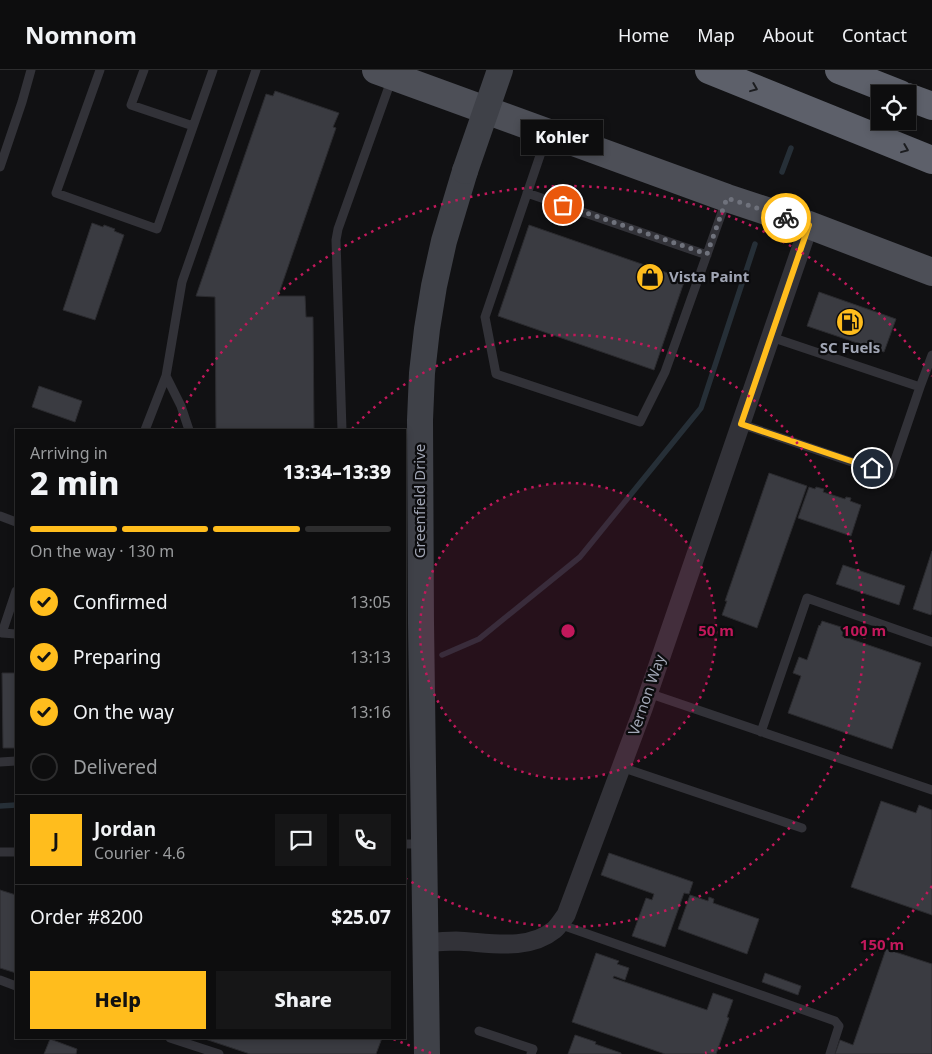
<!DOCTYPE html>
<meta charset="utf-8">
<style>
:root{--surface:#0d0d0e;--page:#161617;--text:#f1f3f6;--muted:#9a9c9e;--line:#2d2d2e;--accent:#ffbd1d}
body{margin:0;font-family:"Noto Sans",sans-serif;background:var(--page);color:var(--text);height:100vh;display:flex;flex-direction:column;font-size:19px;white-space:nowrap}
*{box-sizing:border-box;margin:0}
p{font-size:16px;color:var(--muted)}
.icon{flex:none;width:28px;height:28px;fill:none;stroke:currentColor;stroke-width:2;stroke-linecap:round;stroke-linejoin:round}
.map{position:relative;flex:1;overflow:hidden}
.side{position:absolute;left:15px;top:359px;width:391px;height:610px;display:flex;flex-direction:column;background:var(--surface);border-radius:0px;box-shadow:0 2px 8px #0003,0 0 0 1px var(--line)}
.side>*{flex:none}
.fabs{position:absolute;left:871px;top:15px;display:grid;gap:10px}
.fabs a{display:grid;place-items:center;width:45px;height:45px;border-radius:0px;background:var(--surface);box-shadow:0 2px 8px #0003,0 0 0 1px var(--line);font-size:25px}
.pin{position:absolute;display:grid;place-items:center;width:42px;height:42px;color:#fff;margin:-21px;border:2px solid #fff;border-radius:50%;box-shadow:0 1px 5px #0007}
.courier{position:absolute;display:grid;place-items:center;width:50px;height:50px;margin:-25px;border:4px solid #ffbd1d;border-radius:50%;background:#fff;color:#222;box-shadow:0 1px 6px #0007}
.bubble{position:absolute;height:35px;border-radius:0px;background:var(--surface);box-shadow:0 2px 8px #0003,0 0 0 1px var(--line);font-size:16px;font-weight:800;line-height:35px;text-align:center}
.head em{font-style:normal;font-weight:800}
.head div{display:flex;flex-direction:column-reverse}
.head{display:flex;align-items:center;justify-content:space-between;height:85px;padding:0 15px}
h1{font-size:32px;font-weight:800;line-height:38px}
.bar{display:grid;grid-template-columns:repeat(4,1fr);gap:8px 5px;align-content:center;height:60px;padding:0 15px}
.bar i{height:6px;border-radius:4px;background:var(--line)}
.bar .current{background:var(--accent)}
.bar p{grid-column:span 4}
.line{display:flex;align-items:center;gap:12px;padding:0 15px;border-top:1px solid var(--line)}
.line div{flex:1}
.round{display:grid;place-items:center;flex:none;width:52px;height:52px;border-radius:0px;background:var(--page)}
ol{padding:0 15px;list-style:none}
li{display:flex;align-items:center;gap:15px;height:55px}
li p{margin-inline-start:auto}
li .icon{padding:5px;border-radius:50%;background:var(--accent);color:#111;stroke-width:4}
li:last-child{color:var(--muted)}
li i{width:28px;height:28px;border:2px solid var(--line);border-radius:50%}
.cta{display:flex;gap:10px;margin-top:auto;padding:10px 15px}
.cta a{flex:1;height:58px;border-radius:0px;background:var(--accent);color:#111;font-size:20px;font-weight:800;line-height:58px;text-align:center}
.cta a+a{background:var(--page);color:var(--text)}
header{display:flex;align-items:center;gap:30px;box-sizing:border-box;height:70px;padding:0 25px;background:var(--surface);border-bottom:1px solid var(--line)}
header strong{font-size:24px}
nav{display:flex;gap:28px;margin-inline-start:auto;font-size:18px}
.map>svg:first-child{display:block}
</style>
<header>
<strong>Nomnom</strong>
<nav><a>Home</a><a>Map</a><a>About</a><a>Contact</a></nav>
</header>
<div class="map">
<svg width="932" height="984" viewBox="0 0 932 984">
<rect width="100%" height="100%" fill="#111113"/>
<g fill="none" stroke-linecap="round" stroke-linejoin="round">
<path stroke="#262f37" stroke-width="5.5" d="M782,102L791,78
M442,585L479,569L580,487L701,338L755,174
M0,736L16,735"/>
</g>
<path fill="#3a3b41" stroke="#2b2b2f" d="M275,21L339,43L333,57L336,58L278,226H305L306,247H313L314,360H216L215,227L196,226L266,24L273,26Z
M92,153L103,157L104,155L115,159L114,161L124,165L95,250L63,240Z
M529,155L685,209L654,300L498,246Z
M819,222L896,249L884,282L807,256Z
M39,316L82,331L75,352L32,337Z
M769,403L807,416L757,558L722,545L727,531H725Z
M809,417L815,419L816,417L824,419L823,422L845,429L846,427L851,428L850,431L861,435L851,466L798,448Z
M932,481V542L931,545L913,539Z
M843,495L905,516L899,535L836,514Z
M822,551L844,558L842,566L921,593L892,679L788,643L801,606L793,603L799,587L807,590L819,555L820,556Z
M2,603H16V678H3Z
M881,731L916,743L919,735L932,740V845L851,817Z
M609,783L693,812L689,824L684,823L665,877L632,866L646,828L652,830L654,824L601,805Z
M0,820L16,825V903L0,898Z
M690,825L708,831L709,827L714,829L713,833L759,849L747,884L678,859Z
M886,879L932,894V984H835L840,970L853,975Z
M596,883L619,891L617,894L629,898L625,910L614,906L613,908L707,940L713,923L733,930L727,947L729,948L716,984H665L572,952Z
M765,903L801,916L798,925L762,912Z
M575,965L596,972L595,974L621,983V984H568Z
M202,968H382L376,984H250Z
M50,969L77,979L76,984H44Z"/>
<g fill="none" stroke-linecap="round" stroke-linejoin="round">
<path stroke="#323238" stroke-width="9" d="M100,0L56,123L157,159L213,0
M144,0L131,35L193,56
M547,65L485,247L496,304L640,352L665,302L726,131
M0,97L22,32L31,0
M527,123L707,185
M771,267L920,317
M166,306L182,212L256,0
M741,354L890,405L920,317L932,285
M145,360L166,306L181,336L189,360
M342,360L336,170L338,159L392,8
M0,446L16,452
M16,521L2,563L16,564
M648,623L932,720
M761,662L807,528L932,572
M0,692L16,691
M621,697L802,758
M405,774H422
M0,782H16
M559,854L835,951L839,956L830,984
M0,910L16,916
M479,961L533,979L531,984
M170,968L219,984"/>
<path stroke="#323238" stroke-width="19" d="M425,873C435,872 445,871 456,871C487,872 527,882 554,860C559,856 562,850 566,845L643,639L809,155"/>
<path stroke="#3f4148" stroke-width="26" d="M427,984L421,553L420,350L422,303L427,259L434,216L444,171L465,101"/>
<path stroke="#4d4f57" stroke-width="28" d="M376,0L727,128L809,155L932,202"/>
<path stroke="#5d606a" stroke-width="28" d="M709,0L932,90
M839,0L900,24
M908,27L932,36"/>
<path stroke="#3f4148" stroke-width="26" d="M465,101L500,0"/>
</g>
<defs><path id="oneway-chevron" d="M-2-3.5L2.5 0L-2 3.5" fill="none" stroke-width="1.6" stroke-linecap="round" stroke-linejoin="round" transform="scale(1.25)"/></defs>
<g stroke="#1c1d20">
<use href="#oneway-chevron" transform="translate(754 18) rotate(22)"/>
<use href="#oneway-chevron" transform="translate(905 79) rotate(22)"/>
</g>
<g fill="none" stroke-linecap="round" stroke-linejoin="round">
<path stroke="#6f727c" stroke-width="5" stroke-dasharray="0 9" d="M563,135L707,184L727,128L786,148"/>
<path stroke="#ffbd1d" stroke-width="6" d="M786,148L809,155L741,354L872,398"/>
</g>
<circle cx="568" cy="561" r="148" fill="#c2185b" fill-opacity=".12"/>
<g fill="none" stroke="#c2185b" stroke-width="2.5" stroke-dasharray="2.5 5">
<circle cx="568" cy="561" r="148"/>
<path d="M352 359A296 296 0 1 1 407 809"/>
<path d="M932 816A444 444 0 0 1 705 983M431 983A444 444 0 0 1 391 968M172 359A444 444 0 0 1 932 306"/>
</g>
<defs>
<g id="shop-disc" transform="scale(1.4375)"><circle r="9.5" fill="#ffbd1d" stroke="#0c0c0e"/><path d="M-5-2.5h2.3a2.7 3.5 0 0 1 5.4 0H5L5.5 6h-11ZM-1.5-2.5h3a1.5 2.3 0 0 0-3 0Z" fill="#111"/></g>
<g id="fuel-disc" transform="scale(1.4375)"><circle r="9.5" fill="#ffbd1d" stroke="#0c0c0e"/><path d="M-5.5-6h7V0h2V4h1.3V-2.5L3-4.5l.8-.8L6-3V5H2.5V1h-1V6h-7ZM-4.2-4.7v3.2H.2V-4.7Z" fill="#111"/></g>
</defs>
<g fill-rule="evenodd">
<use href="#shop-disc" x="650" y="207"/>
<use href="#fuel-disc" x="850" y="252"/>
</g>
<g text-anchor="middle" stroke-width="4.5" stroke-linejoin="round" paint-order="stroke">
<g font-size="15" font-weight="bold" fill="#a1a6b5" stroke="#0c0c0e" text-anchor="start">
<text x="669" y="212">Vista Paint</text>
<text x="850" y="283" text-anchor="middle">SC Fuels</text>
</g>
<g font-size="15" fill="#a1a6b5" stroke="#0c0c0e">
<text transform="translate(420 431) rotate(-90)" y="5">Greenfield Drive</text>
<text transform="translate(647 625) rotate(-71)" y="5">Vernon Way</text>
</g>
</g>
<circle cx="568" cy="561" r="8" fill="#c2185b" stroke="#0c0c0e" stroke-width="2.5"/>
<g font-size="15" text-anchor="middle" font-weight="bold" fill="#c2185b" stroke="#0c0c0e" stroke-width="4.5" stroke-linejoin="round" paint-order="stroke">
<text x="716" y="566">50 m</text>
<text x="864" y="566">100 m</text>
<text x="882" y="880">150 m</text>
</g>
</svg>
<div class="fabs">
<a><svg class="icon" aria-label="locate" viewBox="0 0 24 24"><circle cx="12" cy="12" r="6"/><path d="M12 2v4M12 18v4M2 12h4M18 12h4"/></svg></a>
</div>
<div class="pin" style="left:563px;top:135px;background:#ea580c"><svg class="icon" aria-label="bag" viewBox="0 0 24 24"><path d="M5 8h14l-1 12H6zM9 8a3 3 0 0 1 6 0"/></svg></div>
<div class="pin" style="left:872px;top:398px;background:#1f2937"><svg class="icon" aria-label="home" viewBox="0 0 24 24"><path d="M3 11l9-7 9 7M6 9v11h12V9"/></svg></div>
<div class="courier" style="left:786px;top:148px"><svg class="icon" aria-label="bike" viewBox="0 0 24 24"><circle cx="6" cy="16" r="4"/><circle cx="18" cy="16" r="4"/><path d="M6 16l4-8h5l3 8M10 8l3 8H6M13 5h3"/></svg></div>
<div class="bubble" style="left:521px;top:50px;width:82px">Kohler</div>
<section class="side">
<div class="head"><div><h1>2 min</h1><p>Arriving in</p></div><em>13:34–13:39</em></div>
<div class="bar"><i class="current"></i><i class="current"></i><i class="current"></i><i></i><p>On the way · 130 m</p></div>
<ol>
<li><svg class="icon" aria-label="check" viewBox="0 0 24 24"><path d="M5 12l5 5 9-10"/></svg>Confirmed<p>13:05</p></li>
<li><svg class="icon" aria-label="check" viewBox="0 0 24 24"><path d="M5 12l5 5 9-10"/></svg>Preparing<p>13:13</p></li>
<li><svg class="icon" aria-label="check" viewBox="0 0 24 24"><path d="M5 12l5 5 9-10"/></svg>On the way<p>13:16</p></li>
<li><i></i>Delivered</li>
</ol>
<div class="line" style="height:90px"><b class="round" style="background:var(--accent);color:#111">J</b><div><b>Jordan</b><p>Courier · 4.6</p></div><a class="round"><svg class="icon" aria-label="chat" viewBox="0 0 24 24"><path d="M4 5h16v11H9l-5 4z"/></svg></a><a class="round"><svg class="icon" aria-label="phone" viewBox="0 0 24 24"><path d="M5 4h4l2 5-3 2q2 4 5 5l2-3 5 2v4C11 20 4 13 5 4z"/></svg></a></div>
<div class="line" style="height:65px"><div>Order #8200</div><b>$25.07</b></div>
<div class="cta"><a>Help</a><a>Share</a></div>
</section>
</div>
